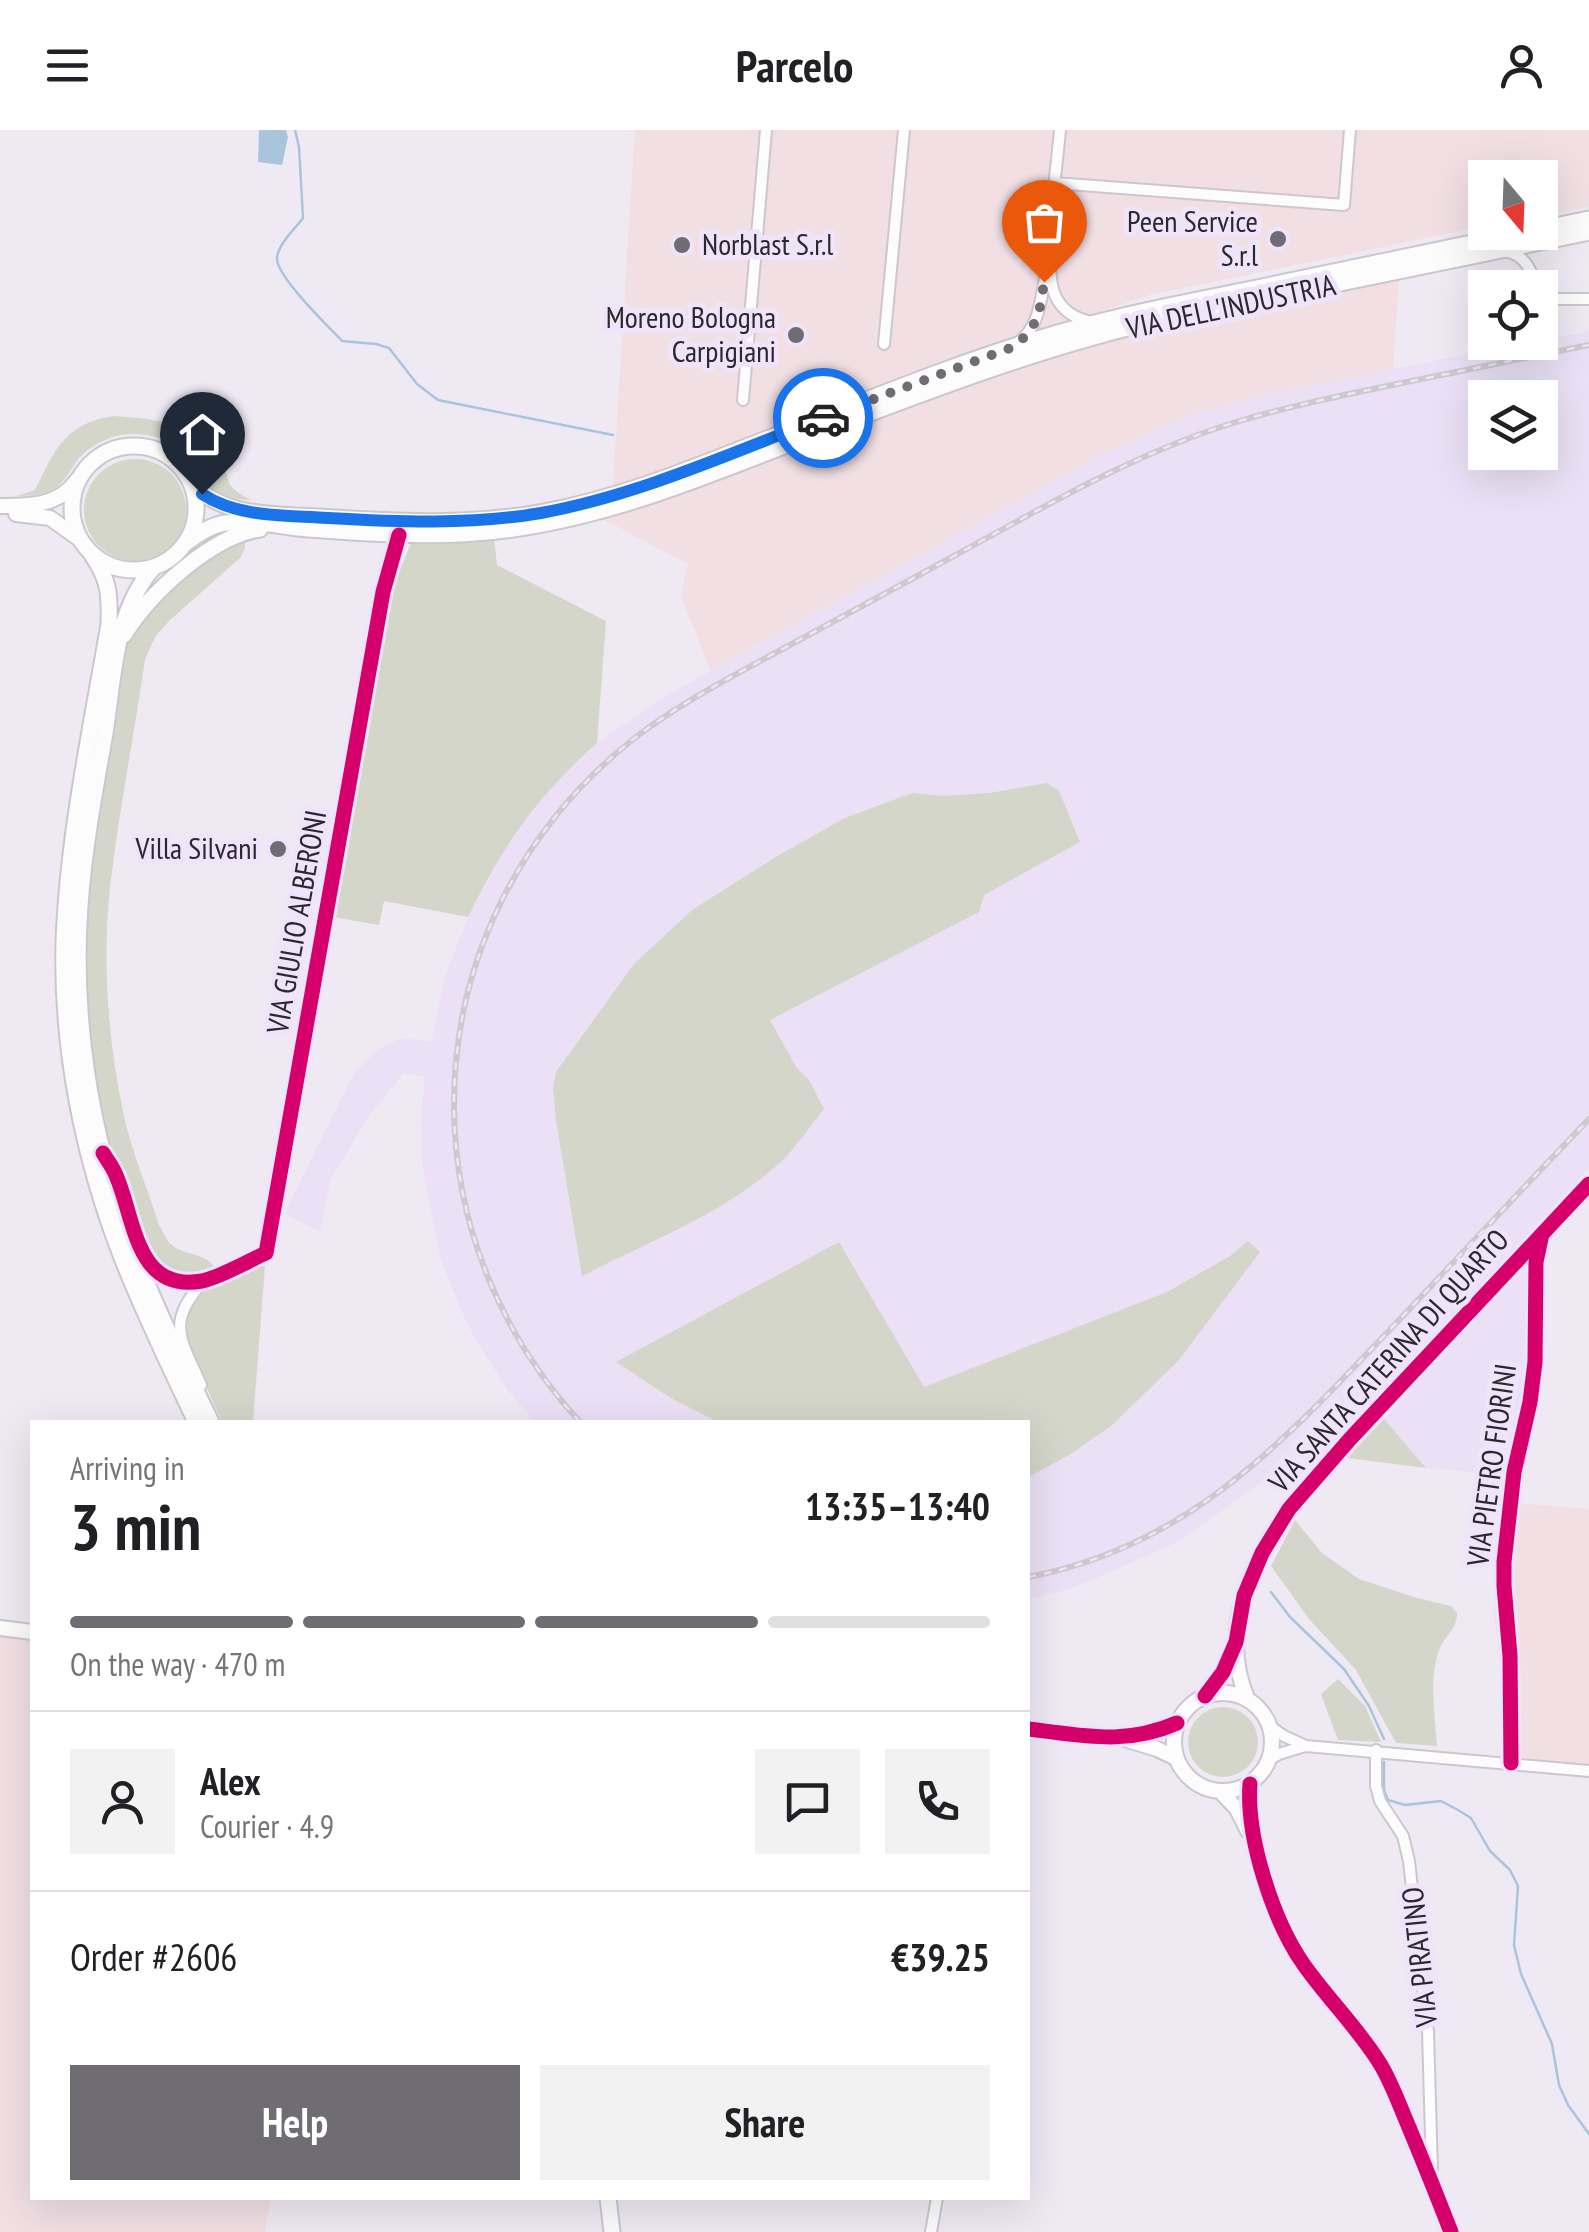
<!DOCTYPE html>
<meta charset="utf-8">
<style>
:root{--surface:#fff;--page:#f2f2f2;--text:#202124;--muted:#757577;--line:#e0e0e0;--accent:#706c74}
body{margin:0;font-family:"PT Sans Narrow",sans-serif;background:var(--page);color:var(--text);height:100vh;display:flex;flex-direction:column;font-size:38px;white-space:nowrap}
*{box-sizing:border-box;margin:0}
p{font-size:32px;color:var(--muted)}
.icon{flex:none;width:55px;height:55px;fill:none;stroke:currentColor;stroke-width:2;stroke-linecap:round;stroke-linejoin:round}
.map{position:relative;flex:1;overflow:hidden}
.sheet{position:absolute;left:30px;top:1290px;width:1000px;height:780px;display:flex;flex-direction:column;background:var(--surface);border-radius:0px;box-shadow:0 10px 40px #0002}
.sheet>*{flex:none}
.needle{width:65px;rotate:161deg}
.fabs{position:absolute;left:1468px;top:30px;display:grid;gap:20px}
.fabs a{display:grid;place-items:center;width:90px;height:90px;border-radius:0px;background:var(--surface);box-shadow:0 10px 40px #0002;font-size:50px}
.pin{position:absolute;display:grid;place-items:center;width:85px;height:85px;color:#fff;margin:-102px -42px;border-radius:50% 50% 50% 0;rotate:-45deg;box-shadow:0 0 10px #0007}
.pin .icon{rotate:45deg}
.courier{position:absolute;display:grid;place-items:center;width:100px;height:100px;margin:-50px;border:8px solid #1a73e8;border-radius:50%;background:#fff;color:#222;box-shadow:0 2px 12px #0007}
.head em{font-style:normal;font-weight:700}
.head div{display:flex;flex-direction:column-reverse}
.head{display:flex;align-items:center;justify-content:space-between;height:170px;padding:0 40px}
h1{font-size:65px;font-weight:700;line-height:75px}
.bar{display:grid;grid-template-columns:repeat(4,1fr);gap:15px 10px;align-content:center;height:120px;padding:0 40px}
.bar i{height:12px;border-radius:8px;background:var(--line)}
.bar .on{background:var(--accent)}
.bar p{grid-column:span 4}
.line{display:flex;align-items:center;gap:25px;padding:0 40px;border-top:2px solid var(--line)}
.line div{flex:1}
.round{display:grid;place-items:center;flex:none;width:105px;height:105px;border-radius:0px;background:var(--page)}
.cta{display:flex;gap:20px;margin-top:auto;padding:20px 40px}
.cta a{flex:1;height:115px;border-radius:0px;background:var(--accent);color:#fff;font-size:40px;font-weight:700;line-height:115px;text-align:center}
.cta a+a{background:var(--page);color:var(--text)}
header{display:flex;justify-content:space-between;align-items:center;height:130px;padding:0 40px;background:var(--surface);font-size:45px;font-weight:700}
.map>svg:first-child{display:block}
</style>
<header><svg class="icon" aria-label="menu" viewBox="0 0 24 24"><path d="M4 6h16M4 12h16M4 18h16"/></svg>Parcelo<svg class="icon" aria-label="person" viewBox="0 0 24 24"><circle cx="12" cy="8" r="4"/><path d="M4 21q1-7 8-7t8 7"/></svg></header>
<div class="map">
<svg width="1589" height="2102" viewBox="0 0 1589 2102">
<rect width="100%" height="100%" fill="#efe9f4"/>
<path fill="#ebe0f5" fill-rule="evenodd" d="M1589,201V1038L1351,1295L1343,1289L1240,1368L1179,1411L1097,1448L1069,1459L1028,1470V1292H535L507,1259L477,1212L461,1180L440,1127L422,1032L421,987L425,947L404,943L370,985L330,1050L321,1102L284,1084L354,943L380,918L402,908L432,912L445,846L468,787L494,735L522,691L547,661L597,613L673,562L1105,323L1154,301L1193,284L1262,265L1472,223L1540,212V211ZM1485,268H1540V322H1485Z
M1530,1129L1531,1158L1523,1282L1509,1345L1426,1338L1384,1289Z"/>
<path fill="#f1dfe4" d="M635,0H1589V76L1540,86V48H1485V96L1150,165L950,231L664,340L613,355Z
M1399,147L1393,240L1262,265L1193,284L1154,301L1105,323L710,541L681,465L688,434L601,388L677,364L1010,238L1135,202Z
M1503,1372L1589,1379V1648L1507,1641L1502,1625L1500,1534L1494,1481L1495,1432Z
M0,1505L32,1508V2068H271L265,2102H0Z"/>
<path fill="#d4d6c9" d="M113,286C150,288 200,293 220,328C234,354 220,353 251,370C236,370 219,366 208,355C202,349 200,341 195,335C182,316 159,304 135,304C115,303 93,313 79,328C71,338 66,351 55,358C43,365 30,366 17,366L35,360C55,320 64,294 113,286Z
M84 380a51 51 0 1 1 102 0a51 51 0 1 1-102 0Z
M245,407V418L241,427L169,491L155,507L145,530C134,605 119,681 110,757C102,832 108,912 124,986C132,1023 148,1059 159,1095C160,1096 167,1110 168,1111C181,1127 203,1121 215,1137C185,1151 168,1148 147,1122L105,1000L94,941L87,870L86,829L89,751L125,522L130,505L139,488L211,422Z
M494,408L497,435L606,491L597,613C536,668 504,713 468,787L384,771L379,795L333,787L391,462L411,413Z
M1047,653L1059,661L1080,712L984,765L979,782L770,890L796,937L810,951L824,979C811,995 799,1013 785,1028C729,1082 650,1111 582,1146L556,991L553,958L556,942L634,834L692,780L779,725L845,688L912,663L943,666L990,663Z
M1248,1111L1260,1122L1178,1231L1110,1297L1069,1325L1028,1347V1292L716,1291L669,1267L616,1232L839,1112L924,1257L1167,1162L1230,1126Z
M261,1133L265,1136L253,1292H222L187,1213L184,1189L188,1178L201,1161Z
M1384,1289L1426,1338L1347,1328Z
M1295,1390L1322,1423L1359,1449L1417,1468L1451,1476L1457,1483C1457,1499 1446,1504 1440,1518C1428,1548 1435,1584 1437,1616L1396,1613L1356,1540L1309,1489L1271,1436Z
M1338,1549L1365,1576L1381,1612L1338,1610L1321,1564Z
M1188 1612a35 35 0 1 1 70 0a35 35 0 1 1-70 0Z"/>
<path fill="#a9c5dc" d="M259,0H286L288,7L282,35L258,32Z"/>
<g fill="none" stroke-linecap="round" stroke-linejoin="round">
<path stroke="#a9c5dc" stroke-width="2.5" d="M295,0L299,17L303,88C295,99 277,115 277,129C278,148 328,196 342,211L376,214L389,218L417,254L438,270L613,305
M1271,1462L1290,1487L1344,1539L1369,1576L1384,1609
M1384,1632V1660L1388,1670L1405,1675L1441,1671L1458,1680L1471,1688L1490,1721L1510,1740L1518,1756L1514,1815L1521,1844L1552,1914L1559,1955L1568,1975L1589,2004"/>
<g stroke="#ccc7cf" stroke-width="14">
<path id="street" d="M1060,0C1057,37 1042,135 1055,165C1062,181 1076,189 1092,192
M1055,53L1344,75L1350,0
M1508,122C1526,125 1531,143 1539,158
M1540,159L1553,169H1589
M1019,212C1042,193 1039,169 1047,142
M884,214L904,0
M743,270L766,0
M138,1112C165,1179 219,1145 266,1123L383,462L399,405
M201,1255C181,1209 165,1192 204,1151
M1271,1597L1284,1606L1306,1616L1589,1641
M1376,1620V1656L1380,1671L1403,1706L1409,1731L1428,1902L1432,2041
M1269,1630L1279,1624L1305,1616
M1511,1633L1510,1526L1504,1456V1432L1514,1342L1530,1272L1535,1232L1536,1132L1540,1108
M931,2102L937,2068"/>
</g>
<g stroke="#ccc7cf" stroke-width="18">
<path id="secondary" d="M0,376C30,376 59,376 77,350
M16,384L50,388L78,408
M0,1498L32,1502
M1174 1612a49 49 0 1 1 98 0a49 49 0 1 1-98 0Z
M1205,1566L1223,1542L1234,1518
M1247,1568C1195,1444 1339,1324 1413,1243C1472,1180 1531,1117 1589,1054
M1028,1599L1121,1608L1157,1619L1176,1628
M1130,1607L1158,1601L1177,1593
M1250,1654C1246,1707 1273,1791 1304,1835C1328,1869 1357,1897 1379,1932C1391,1951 1399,1974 1408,1995C1423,2031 1437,2066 1451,2102
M1220,1661L1237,1679L1248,1701"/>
</g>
<g stroke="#ccc7cf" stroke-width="19">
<path id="primary" d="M1540,99L1589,89
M72 378a62 62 0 1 1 124 0a62 62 0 1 1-124 0Z
M191,353C225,388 273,384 318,387C394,392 469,396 544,382C614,369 680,343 746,317C851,277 957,231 1065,201C1129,183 1193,171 1257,158C1346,139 1435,121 1524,102
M186,413C198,404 211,395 226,393C253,389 282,397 309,399C377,404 445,409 513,399C612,385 702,348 794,312C915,266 1034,219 1160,190L1589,102
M92,425C109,449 110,465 109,494C91,599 68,705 64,811C61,917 83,1027 121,1125C143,1182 170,1237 196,1292
M153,438C114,483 114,547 105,603C95,660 84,718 80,776C72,887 90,1001 128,1105C151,1169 182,1231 211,1292
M124,505C148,464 212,406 260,399
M608,2068L612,2102"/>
</g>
<use href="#street" stroke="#fdfcfd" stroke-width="10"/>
<use href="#secondary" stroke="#fdfcfd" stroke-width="14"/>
<use href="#primary" stroke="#fdfcfd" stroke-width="15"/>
<g stroke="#cccacd" stroke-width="6">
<path id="rail" d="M580,1292C501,1206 455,1095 454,978C453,831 521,697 636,607C679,574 729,548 777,522C825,496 873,470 921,444C1022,390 1123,327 1233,293C1285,277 1339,266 1392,255C1458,242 1523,228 1589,215
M1028,1447C1194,1416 1290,1304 1401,1188C1463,1122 1526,1055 1589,989"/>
</g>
<use href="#rail" stroke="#efe4f9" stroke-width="2.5" stroke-dasharray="8" stroke-linecap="butt"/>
<g stroke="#efe4f9" stroke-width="21">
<path id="cycleway" d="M103,1023C107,1030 112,1036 115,1043C135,1086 134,1163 202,1151C221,1147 248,1131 266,1123L383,462L399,405
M1205,1566L1223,1542L1236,1512L1244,1466L1262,1423L1289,1379L1350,1309L1589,1054
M1028,1599C1083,1605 1124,1616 1177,1593
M1511,1633L1510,1526L1504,1456V1432L1514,1342L1530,1272L1535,1232L1536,1132L1542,1104
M1250,1654C1246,1707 1273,1791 1304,1835C1328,1869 1357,1897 1379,1932C1391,1951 1399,1974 1408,1995C1423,2031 1437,2066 1451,2102"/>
</g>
<use href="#cycleway" stroke="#d6006c" stroke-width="15"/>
</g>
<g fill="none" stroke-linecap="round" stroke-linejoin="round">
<path stroke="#706c74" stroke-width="10" stroke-dasharray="0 18" d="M823,288L1013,217C1038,198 1040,182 1044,152"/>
<path stroke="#1a73e8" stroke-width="12" d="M202,364C239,388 285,385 328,388C399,392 470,395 541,383C639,365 731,323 823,288"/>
</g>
<g fill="#706c74" stroke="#efe4f9" stroke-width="4">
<circle cx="1278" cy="109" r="10"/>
<circle cx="682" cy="115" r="10"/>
<circle cx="796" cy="205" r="10"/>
<circle cx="278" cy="719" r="10"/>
</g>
<g text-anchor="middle" stroke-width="10" stroke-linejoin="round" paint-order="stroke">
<g font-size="30" fill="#2c282f" stroke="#efe4f9" text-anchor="end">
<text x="1258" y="102">Peen Service<tspan x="1258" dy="34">S.r.l</tspan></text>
<text x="702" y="125" text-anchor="start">Norblast S.r.l</text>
<text x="776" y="198">Moreno Bologna<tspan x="776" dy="34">Carpigiani</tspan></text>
<text x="258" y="729">Villa Silvani</text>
</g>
<g font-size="30" fill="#2c282f" stroke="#efe4f9">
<text transform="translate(1231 177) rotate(-12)" y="10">VIA DELL'INDUSTRIA</text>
<text transform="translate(297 792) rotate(-80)" y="10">VIA GIULIO ALBERONI</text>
<text transform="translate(1389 1231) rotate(-48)" y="10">VIA SANTA CATERINA DI QUARTO</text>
<text transform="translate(1492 1335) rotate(-82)" y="10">VIA PIETRO FIORINI</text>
<text transform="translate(1420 1827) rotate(-96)" y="10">VIA PIRATINO</text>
</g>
</g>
</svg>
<div class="fabs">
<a><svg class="needle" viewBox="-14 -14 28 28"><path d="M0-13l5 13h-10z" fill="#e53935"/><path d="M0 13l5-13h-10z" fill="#757577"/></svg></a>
<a><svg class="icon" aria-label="locate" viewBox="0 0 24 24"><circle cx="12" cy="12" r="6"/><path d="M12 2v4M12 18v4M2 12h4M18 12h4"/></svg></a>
<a><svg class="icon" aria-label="layers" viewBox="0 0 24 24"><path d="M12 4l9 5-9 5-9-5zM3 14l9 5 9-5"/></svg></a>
</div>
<div class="pin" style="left:1044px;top:152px;background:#ea580c"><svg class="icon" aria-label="bag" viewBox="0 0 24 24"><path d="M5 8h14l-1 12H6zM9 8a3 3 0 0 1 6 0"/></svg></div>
<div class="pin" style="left:202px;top:364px;background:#1f2937"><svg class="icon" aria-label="home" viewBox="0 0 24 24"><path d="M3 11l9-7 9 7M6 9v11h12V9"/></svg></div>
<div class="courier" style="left:823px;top:288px"><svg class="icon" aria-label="car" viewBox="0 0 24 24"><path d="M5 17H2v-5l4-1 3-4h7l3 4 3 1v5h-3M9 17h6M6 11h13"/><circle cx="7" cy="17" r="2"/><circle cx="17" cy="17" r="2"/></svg></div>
<section class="sheet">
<div class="head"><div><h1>3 min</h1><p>Arriving in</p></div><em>13:35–13:40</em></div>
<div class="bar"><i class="on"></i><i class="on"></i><i class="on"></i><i></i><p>On the way · 470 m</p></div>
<div class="line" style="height:180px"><a class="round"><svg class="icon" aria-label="person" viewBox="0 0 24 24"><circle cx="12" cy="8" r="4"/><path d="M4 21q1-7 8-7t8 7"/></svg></a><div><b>Alex</b><p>Courier · 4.9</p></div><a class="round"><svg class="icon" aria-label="chat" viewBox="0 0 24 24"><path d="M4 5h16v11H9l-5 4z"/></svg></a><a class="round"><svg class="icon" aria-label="phone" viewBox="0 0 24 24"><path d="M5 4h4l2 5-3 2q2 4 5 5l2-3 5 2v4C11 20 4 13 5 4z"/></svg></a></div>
<div class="line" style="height:130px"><div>Order #2606</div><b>€39.25</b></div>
<div class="cta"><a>Help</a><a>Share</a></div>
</section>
</div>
